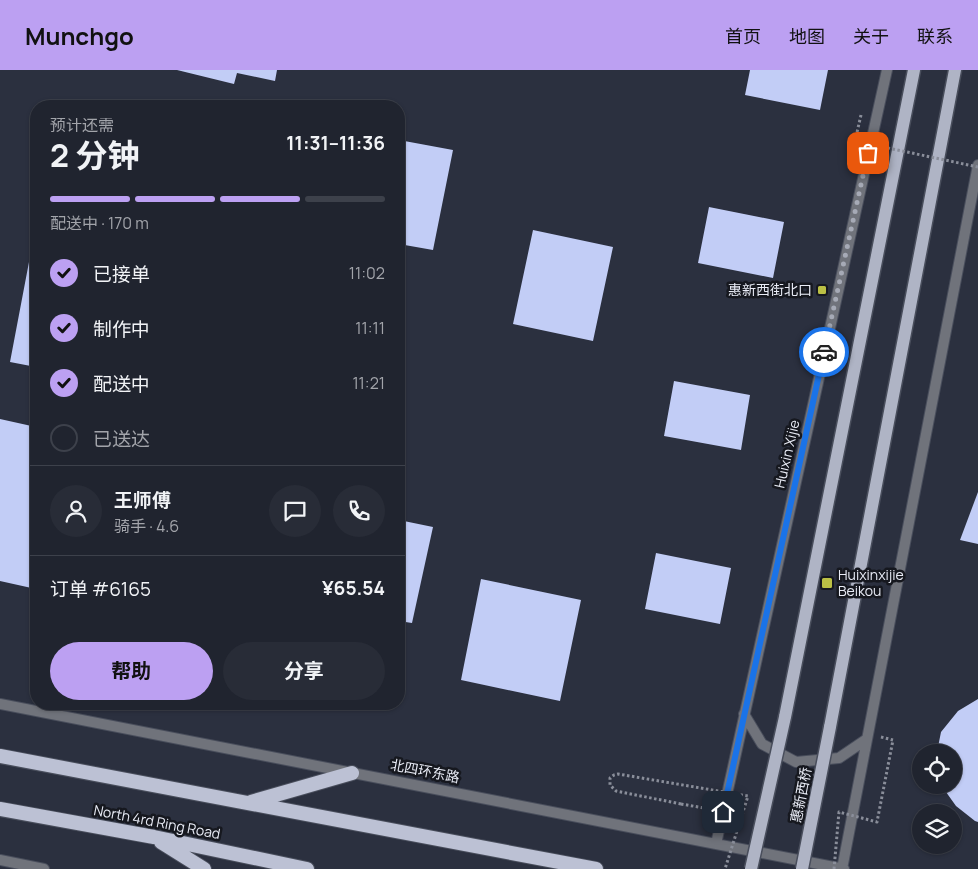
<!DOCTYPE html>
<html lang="zh">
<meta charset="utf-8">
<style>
:root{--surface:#20242f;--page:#282c37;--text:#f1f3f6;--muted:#a2a4aa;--line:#3d414b;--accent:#bca0f2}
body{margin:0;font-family:Manrope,"Noto Sans SC",sans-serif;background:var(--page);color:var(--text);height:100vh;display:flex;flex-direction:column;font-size:19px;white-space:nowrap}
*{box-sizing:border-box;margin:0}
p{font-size:16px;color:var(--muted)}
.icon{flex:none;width:28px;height:28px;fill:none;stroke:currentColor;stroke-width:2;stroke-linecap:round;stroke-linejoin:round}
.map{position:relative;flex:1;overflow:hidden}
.panel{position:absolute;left:30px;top:30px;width:375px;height:610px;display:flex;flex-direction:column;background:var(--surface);border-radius:20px;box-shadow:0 1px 4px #0004,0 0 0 1px var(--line)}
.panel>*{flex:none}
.buttons{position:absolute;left:912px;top:674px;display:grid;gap:10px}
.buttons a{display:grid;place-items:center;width:50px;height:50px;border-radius:50%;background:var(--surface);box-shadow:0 1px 4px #0004,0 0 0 1px var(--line);font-size:25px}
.pin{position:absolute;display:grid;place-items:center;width:42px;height:42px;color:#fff;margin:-21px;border-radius:10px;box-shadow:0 2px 8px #0006}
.courier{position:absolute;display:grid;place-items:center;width:50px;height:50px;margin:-25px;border:4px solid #1a73e8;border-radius:50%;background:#fff;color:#222;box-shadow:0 1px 6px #0007}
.overview em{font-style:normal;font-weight:700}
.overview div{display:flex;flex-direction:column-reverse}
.overview{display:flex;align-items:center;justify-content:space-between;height:85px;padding:0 20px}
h1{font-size:32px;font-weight:700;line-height:38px}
.bar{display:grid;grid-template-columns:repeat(4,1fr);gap:8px 5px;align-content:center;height:60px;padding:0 20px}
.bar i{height:6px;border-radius:4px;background:var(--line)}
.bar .on{background:var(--accent)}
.bar p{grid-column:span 4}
.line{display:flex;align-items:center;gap:12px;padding:0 20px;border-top:1px solid var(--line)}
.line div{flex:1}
.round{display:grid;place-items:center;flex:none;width:52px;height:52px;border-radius:26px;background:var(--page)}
ol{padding:0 20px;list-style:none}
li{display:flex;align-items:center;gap:15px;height:55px}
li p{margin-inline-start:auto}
li .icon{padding:5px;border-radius:50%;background:var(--accent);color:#111;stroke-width:4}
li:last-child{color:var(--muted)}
li i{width:28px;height:28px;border:2px solid var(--line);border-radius:50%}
.action{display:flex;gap:10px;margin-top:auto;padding:10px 20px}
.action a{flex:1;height:58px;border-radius:30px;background:var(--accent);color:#111;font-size:20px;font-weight:700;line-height:58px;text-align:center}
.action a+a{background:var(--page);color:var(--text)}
header{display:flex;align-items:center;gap:30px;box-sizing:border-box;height:70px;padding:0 25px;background:var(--accent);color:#111}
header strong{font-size:24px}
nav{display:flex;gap:28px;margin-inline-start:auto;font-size:18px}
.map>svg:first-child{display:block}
</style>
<header>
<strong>Munchgo</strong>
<nav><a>首页</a><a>地图</a><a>关于</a><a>联系</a></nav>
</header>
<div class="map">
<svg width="978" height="799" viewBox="0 0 978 799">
<rect width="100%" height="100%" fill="#2b303f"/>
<path fill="#c2cdf6" d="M177,0H277L275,11L237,3L234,14Z
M750,0H828L820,40L745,25Z
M399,70L453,80L433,180L399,174Z
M709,137L784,152L773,208L698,193Z
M533,160L613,177L593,271L513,254Z
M29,192L36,193V297L10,292Z
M674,311L750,325L741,380L664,366Z
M0,349L36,357V519L0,511Z
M978,422V474L960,470Z
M399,450L433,457L412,553L399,551Z
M656,483L731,498L720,554L645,539Z
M481,509L581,530L560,631L461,610Z
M978,629V752L975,751L956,736L941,715H954V682H937L941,662L958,641Z"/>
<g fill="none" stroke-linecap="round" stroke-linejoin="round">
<g stroke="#494e5c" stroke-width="12">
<path id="tertiary" d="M0,634L844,799
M744,644L762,674L796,692L839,688L867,669
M716,774L887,0
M0,790L44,799
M842,799L978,95"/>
</g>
<g stroke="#494e5c" stroke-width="15">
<path id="primary" d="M785,647L914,0
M830,657L955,0"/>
</g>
<g stroke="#494e5c" stroke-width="16">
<path id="trunk" d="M0,686L596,799
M251,732L352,703
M0,739L154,767L307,799
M161,772L204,799"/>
</g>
<path stroke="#8a8e9a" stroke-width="3" stroke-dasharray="2.5 2.5" stroke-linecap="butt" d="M881,667L893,670
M681,734L710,739"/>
<use href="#tertiary" stroke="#70737b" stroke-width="10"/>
<use href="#primary" stroke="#afb4c5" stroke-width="12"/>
<use href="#trunk" stroke="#bcc1d4" stroke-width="14"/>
<g stroke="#494e5c" stroke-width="15" stroke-linecap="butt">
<path id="primary-bridge" d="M751,799L785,647
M802,799L830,657"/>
</g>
<path stroke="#8a8e9a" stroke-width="3" stroke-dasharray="2.5 2.5" stroke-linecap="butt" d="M861,45L855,71L978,97
M681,734L616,721L610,715V708L614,705L618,704L748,726L725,799
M834,799L839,742L877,752L893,670"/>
<use href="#primary-bridge" stroke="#afb4c5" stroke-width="12"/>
</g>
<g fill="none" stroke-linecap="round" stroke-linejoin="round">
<path stroke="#a6aab6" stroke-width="5" stroke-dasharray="0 9" d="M824,282L868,83"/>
<path stroke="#1a73e8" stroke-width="6" d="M723,742L824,282"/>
</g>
<g fill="#bbc045" stroke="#16181f" stroke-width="2">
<rect x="817" y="215" width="10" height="10" rx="2.5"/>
<rect x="821" y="507" width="12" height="12" rx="2.5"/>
</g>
<g text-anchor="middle" stroke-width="5" stroke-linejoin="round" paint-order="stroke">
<g font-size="14" fill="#e9ecf6" stroke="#16181f" text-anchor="end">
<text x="812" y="225">惠新西街北口</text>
<text x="838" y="510" text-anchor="start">Huixinxijie<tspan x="838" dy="16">Beikou</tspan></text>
</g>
<g font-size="14" fill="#e9ecf6" stroke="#16181f">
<text transform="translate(787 384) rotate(-77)" y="5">Huixin Xijie</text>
<text transform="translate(425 701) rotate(11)" y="5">北四环东路</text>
<text transform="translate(801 725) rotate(-79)" y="5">惠新西桥</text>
<text transform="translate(157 752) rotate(11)" y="5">North 4rd Ring Road</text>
</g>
</g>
</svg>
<div class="buttons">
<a><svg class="icon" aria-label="locate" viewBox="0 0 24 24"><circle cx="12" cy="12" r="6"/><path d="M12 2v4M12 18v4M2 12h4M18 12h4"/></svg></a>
<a><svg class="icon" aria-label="layers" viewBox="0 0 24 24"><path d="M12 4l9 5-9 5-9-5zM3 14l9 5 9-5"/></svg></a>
</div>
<div class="pin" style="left:868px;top:83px;background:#ea580c"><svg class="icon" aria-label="bag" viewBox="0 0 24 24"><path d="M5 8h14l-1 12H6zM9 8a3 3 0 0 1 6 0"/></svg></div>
<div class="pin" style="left:723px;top:742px;background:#1f2937"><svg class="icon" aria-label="home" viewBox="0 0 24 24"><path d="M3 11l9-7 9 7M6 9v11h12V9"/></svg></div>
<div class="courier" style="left:824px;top:282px"><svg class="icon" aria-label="car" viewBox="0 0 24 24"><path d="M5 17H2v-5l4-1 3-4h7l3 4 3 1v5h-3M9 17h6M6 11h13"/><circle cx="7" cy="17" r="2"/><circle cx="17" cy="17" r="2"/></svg></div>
<section class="panel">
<div class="overview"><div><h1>2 分钟</h1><p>预计还需</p></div><em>11:31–11:36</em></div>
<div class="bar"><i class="on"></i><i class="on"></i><i class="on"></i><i></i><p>配送中 · 170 m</p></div>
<ol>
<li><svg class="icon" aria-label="check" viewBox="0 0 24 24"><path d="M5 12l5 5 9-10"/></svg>已接单<p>11:02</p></li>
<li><svg class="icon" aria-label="check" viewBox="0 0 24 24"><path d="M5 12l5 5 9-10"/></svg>制作中<p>11:11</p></li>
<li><svg class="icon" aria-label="check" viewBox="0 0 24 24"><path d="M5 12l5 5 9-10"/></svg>配送中<p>11:21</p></li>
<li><i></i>已送达</li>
</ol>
<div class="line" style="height:90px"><a class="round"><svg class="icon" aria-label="person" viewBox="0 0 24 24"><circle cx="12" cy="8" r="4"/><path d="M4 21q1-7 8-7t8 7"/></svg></a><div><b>王师傅</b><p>骑手 · 4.6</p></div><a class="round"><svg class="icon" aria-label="chat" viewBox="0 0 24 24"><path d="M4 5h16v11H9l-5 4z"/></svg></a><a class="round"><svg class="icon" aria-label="phone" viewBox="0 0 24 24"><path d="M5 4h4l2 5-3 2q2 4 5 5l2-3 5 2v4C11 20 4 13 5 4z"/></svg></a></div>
<div class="line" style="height:65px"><div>订单 #6165</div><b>¥65.54</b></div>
<div class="action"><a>帮助</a><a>分享</a></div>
</section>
</div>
